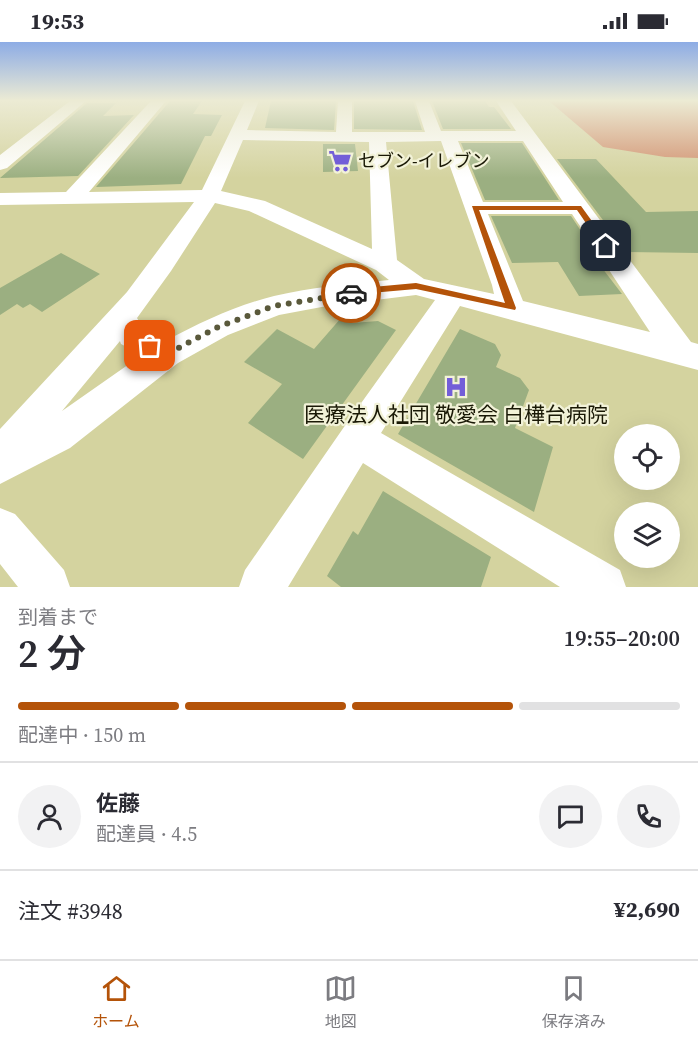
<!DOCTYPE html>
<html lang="ja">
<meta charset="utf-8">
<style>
:root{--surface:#fff;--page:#f2f2f3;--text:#2b2b33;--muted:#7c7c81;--line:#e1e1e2;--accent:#b45309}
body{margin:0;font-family:"Source Serif 4","Noto Sans JP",serif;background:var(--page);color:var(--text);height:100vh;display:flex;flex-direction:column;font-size:22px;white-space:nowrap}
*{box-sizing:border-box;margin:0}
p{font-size:20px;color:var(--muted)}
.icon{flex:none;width:33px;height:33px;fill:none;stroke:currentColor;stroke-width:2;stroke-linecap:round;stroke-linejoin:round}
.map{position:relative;height:545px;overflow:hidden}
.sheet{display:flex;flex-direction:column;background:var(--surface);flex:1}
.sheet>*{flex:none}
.controls{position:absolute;left:614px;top:382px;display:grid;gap:12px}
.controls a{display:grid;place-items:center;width:66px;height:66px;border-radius:50%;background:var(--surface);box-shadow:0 6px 24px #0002;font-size:30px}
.pin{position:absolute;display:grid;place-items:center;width:51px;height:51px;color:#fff;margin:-26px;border-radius:12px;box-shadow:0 3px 9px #0006}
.courier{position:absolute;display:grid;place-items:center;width:60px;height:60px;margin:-30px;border:4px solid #b45309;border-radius:50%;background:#fff;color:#222;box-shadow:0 2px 8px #0007}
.overview em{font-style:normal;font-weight:600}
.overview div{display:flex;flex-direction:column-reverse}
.overview{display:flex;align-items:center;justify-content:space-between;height:102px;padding:0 18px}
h1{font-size:39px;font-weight:600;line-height:45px}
.bar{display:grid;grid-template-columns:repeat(4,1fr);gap:9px 6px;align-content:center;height:72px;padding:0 18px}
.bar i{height:8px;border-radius:4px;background:var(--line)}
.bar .selected{background:var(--accent)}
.bar p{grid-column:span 4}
.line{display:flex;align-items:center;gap:15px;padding:0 18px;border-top:2px solid var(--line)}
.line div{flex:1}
.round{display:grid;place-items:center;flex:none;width:63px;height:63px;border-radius:32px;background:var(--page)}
.status{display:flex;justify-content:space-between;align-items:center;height:42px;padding:0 30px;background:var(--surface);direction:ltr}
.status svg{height:16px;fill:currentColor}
.tabs{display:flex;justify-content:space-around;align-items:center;height:84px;border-top:2px solid var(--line);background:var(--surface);font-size:16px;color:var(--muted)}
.tabs a{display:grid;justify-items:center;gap:3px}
.tabs .selected{color:var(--accent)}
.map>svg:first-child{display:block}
</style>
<div class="status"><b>19:53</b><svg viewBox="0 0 49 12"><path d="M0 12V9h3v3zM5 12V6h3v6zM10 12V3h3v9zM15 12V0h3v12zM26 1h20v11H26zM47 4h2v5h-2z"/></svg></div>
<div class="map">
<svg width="698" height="545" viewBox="0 0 698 545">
<rect width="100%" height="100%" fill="#d4d39f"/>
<path fill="#d18e6d" d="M549,59H698V116L665,115L603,105Z"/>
<path fill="#9baf81" d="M170,59H202L193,72L222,73L211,94H205L181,142L96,145Z
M271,59H336L334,88L265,86Z
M354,59H413L422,88L354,87Z
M432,59H485L489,65H494L511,87H443Z
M87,61H116L103,74L134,73L78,134L0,136Z
M461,101H522L559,158H485Z
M323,102H355L358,129L323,130Z
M557,117H596L646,170L698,169V211L627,210Z
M491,174H571L595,210H592L600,222H599L622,252L579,254L558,220L512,221Z
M61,211L100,232L42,270L30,262L23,266L17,262L0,273V246Z
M341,276L352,281L378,279L396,288L303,417L248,381L282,342L244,320L277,287L314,307Z
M460,287L495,302L501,313L496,325L520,336L529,348L515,386L553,405L534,470L398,392Z
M383,449L491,515L481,545H341L327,534L353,489L358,493Z"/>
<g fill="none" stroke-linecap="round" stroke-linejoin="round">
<path fill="#fff" fill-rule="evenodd" d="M70,59H86L7,126L0,128V113Z
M151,59H166L89,150L202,148L245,59H259L247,88L336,90L338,59H352V90H425L415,59H429L441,89H516L496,59H511L691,300L698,302V328L460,264L381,391L620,528L626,545H560L363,421L288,545H239L245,528L344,385L435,258L416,253L327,264L279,273L228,293L178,321L70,406L0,442V387L127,250L194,160L0,163V151L66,150ZM243,98L369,100L372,207L265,159L221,149ZM441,99L492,243L494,252L424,237L397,218L386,100ZM458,99H523L563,160H483ZM215,161L249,169L376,228L389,238C351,242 312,245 274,254C237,263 201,280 167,298L143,286L137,276L171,229ZM488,172H572L650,290L523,259ZM120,299L121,302L142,313L62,369Z
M0,466L15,472L64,528L70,545H18L0,522Z"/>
</g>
<linearGradient id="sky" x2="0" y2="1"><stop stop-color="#8dace5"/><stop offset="0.43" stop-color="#ecebd4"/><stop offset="1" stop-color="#ecebd4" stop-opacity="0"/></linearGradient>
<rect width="698" height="136" fill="url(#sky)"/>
<path fill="#b45309" d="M472,164H581L610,204L603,206L577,168H479L516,266L515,268L416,247L348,253L347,251L351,247L416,241L505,261Z"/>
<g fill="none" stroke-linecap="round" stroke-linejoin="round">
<path stroke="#5a593b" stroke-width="6" stroke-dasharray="0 10.8" d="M150,304L167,312L218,285L274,264L351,251"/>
</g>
<defs>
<g id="supermarket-bare" transform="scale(1.8)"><path d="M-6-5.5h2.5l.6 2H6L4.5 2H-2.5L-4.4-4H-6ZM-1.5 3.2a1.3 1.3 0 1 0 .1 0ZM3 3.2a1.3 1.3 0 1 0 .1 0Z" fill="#735ed8" stroke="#f2f2d8" stroke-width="2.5" paint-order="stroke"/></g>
<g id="hospital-bare" transform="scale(1.8)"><path d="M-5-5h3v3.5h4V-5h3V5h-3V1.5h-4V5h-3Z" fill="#735ed8" stroke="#f2f2d8" stroke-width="2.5" paint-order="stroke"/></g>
</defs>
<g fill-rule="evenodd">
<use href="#supermarket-bare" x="340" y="119"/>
<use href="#hospital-bare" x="456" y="345"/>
</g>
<g text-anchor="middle" stroke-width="4.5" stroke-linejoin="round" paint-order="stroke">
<g font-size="18" fill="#191805" stroke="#f2f2d8" text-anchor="start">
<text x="358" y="125">セブン-イレブン</text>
</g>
<g font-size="21" fill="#191805" stroke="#f2f2d8">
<text x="456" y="380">医療法人社団 敬愛会 白樺台病院</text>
</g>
</g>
</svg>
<div class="controls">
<a><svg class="icon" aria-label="locate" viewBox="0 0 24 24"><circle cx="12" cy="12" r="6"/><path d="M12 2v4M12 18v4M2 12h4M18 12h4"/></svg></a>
<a><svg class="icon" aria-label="layers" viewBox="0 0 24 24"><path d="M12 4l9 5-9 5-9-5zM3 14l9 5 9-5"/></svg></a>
</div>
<div class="pin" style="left:150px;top:304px;background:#ea580c"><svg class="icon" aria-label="bag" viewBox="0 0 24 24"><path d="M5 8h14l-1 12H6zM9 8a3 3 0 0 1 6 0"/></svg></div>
<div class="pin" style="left:606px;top:204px;background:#1f2937"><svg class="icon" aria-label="home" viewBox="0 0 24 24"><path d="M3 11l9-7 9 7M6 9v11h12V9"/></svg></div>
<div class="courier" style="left:351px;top:251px"><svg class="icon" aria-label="car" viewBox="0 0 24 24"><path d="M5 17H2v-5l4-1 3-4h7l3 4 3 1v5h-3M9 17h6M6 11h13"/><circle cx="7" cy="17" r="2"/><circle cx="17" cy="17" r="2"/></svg></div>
</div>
<section class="sheet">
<div class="overview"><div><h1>2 分</h1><p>到着まで</p></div><em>19:55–20:00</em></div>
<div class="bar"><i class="selected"></i><i class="selected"></i><i class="selected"></i><i></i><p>配達中 · 150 m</p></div>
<div class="line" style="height:108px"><a class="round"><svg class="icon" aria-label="person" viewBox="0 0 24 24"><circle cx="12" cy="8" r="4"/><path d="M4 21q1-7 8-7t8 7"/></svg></a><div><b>佐藤</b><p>配達員 · 4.5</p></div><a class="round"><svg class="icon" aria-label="chat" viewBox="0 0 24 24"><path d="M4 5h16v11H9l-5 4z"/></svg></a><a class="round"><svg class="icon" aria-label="phone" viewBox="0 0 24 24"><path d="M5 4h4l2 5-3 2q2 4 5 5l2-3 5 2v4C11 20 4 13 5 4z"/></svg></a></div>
<div class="line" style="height:78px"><div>注文 #3948</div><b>¥2,690</b></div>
</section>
<nav class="tabs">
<a class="selected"><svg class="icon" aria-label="home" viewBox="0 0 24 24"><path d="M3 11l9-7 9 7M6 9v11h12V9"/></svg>ホーム</a>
<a><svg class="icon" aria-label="map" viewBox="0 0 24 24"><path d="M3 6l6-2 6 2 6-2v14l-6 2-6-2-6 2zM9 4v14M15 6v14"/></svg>地図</a>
<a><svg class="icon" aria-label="saved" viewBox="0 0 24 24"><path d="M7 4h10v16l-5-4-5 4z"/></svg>保存済み</a>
</nav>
